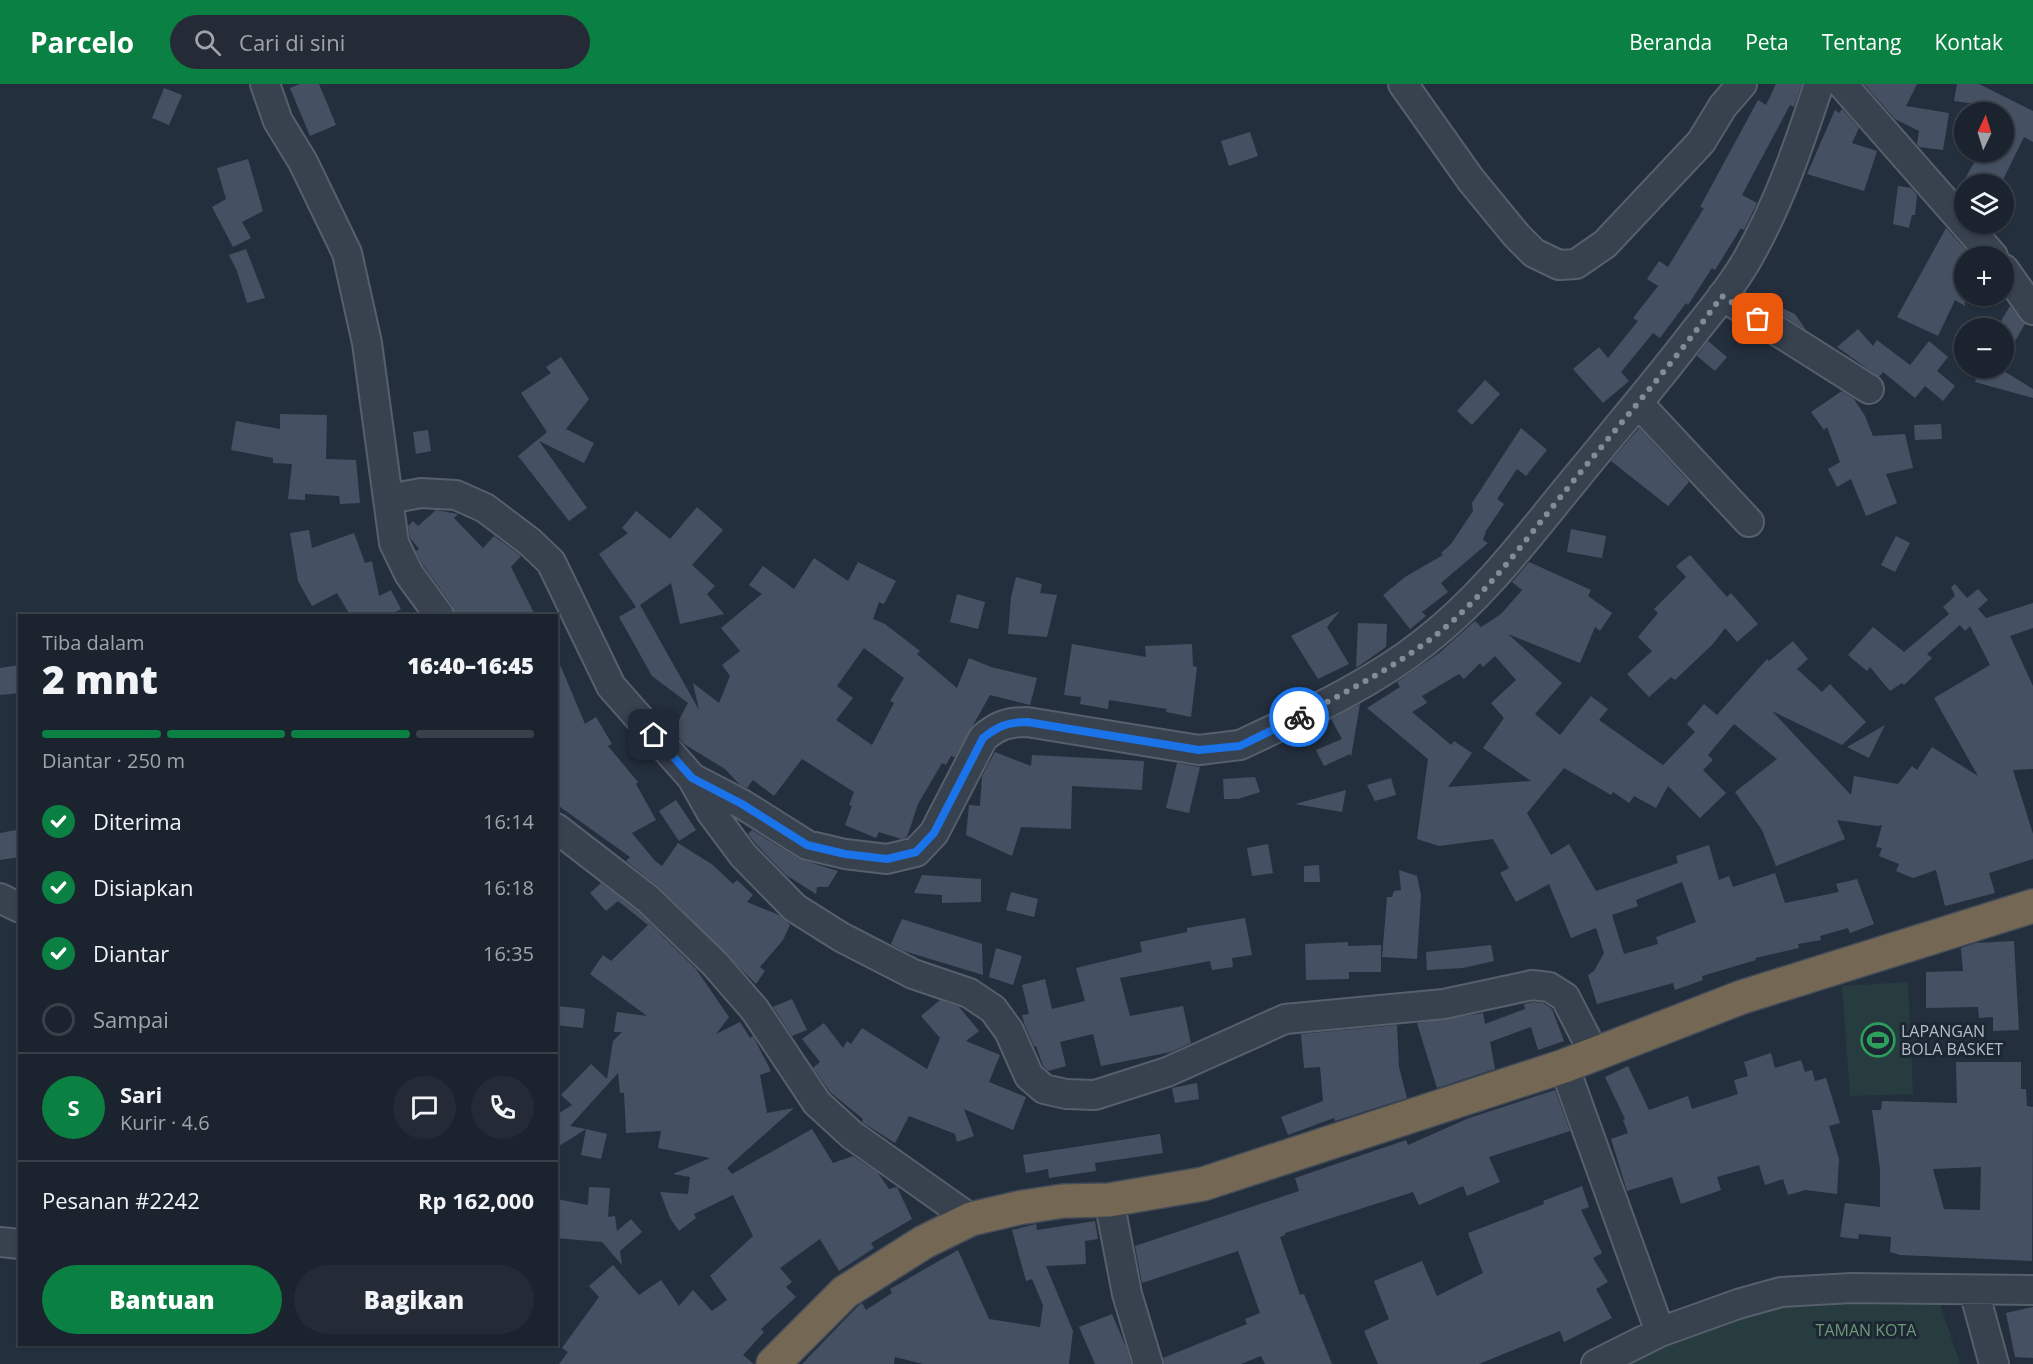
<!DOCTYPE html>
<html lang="id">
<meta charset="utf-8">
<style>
:root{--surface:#1b232e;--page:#242b36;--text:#f1f3f6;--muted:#a0a4aa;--line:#39404a;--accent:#0b8043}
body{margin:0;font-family:"Open Sans",sans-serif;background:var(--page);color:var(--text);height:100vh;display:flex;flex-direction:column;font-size:22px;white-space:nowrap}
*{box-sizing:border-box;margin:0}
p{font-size:20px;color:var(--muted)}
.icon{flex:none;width:33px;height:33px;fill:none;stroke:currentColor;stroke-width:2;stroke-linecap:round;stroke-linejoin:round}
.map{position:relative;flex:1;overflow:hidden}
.side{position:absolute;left:18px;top:530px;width:540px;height:732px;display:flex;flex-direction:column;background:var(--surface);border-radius:0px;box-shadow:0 2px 4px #0004,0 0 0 2px var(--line)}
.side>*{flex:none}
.needle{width:39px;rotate:4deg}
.tools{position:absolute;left:1954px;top:18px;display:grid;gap:12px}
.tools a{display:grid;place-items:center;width:60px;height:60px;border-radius:50%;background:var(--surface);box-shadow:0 2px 4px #0004,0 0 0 2px var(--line);font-size:30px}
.pin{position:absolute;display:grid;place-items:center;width:51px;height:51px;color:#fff;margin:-26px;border-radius:12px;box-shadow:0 3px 9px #0006}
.courier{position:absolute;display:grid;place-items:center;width:60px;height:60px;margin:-30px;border:4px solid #1a73e8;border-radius:50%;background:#fff;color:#222;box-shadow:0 2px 8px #0007}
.overview em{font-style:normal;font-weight:800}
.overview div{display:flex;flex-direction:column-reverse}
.overview{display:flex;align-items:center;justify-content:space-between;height:102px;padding:0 24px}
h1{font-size:39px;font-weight:800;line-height:45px}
.bar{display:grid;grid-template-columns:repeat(4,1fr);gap:9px 6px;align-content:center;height:72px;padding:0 24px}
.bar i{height:8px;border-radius:4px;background:var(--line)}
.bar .on{background:var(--accent)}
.bar p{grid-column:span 4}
.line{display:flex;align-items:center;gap:15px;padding:0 24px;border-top:2px solid var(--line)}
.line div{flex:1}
.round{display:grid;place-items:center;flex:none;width:63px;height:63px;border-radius:32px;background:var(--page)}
ol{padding:0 24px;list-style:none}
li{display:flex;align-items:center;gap:18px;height:66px}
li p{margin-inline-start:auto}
li .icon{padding:6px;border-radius:50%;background:var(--accent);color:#fff;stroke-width:4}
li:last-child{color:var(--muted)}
li i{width:33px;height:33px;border:3px solid var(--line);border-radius:50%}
.primary-button{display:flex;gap:12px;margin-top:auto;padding:12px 24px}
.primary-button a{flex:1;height:69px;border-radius:36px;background:var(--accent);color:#fff;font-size:24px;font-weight:800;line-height:69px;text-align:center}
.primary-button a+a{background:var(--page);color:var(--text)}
header{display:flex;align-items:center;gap:36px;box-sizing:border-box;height:84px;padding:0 30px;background:var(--accent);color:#fff}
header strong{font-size:28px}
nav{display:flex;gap:33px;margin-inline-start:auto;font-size:21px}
.search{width:420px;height:54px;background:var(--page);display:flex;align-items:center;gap:15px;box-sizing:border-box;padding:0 21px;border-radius:33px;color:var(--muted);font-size:22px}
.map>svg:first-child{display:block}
</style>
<header>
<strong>Parcelo</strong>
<div class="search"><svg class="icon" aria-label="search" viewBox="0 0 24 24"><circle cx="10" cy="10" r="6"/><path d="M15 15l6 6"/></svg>Cari di sini</div>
<nav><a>Beranda</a><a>Peta</a><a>Tentang</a><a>Kontak</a></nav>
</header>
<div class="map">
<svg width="2033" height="1280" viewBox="0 0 2033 1280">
<rect width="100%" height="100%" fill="#242f3e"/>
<path fill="#263c3f" d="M1908,898L1913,1010L1850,1012L1842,902Z
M1937,1211L1960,1280H1605L1770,1216Z"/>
<path fill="#455162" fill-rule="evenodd" d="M300,0H319L336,41L310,52L290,4Z
M1776,0H1802L1794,23L1790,21L1742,111L1757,119L1744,146L1741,144L1715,186L1712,184L1688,221L1686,219L1660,254L1653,249L1621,288L1629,297L1603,319L1573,285L1599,263L1608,274L1638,237L1633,234L1658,202L1647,195L1659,177L1668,183L1704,124L1700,123L1758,16L1766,21Z
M1864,0H1917L1906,22L1949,29L1943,66L1919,63L1917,60L1919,47L1895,35Z
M1957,0H1979L2033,27V58L2024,53L2001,100H1962L1980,68H2004V24L1954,17Z
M164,4L182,11L169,41L152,34Z
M1842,25L1859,44L1852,59L1877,67L1864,107L1807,90L1835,26L1839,29Z
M1250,48L1258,72L1229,82L1221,57Z
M248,75L263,127L242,138L251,154L233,163L212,123L226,115L217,84Z
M1898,102L1911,104L1917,111L1915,131H1912L1909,144L1893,140Z
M1946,144L1965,165V222L1955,216L1938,252L1897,233Z
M246,165L265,214L247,219L237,187L229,171Z
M1756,214L1778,226L1780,223L1795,230L1806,246Z
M2010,222L2025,240L2004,276V244H1997Z
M1858,245L1873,262L1877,256L1910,281L1929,257L1948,273L1937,287L1955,302L1943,317L1925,302L1915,314L1883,288L1879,293L1837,263Z
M1708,257L1727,273L1715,287L1697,272Z
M561,273L589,315L566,345L594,359L584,379L539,357L587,424L569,437L518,372L547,348L521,309L551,289L546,283Z
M1979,284H1999L2033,305V314L1975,298Z
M1485,296L1500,310L1472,341L1457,327Z
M1842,307L1854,315L1865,332L1873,352L1905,350L1913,384L1886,390L1897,419L1866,432L1851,395L1837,403L1828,385L1840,378L1827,343L1824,346L1811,328Z
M280,330L327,331L326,375L356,376L360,419L340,420L339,412L305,410V416L288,415L292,380L273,379V374L231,366L236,337L280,345Z
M1941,340L1942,355L1915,356L1914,341Z
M1521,344L1547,366L1526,392L1517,385L1497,415L1504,420L1486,447L1483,456L1488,459L1441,499L1448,508L1422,528L1426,532L1410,545L1383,511L1405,493L1443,471L1441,469L1451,460L1473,427L1472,419Z
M1639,344L1689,398L1668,422L1611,377Z
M428,346L431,367L416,370L413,348Z
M697,423L723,446L692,481L715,502L707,510L724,530L680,540L671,499L640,521L699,626L693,599L719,619L730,592L722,581L740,567L721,544L762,510L749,501L763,482L794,505L814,474L848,497L858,478L896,497L884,520L879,518L873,535L885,540L920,567L917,570L957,604L969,574L991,583L1037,594L1030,621L990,611L955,673L951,672L946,681L942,679L918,720L907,753L901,755L879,748L876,754L845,741L852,722L849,721L854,708L802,675L774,712L753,696L747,704L739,700L725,685L684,660L673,647L688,619L652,592L619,533L636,523L599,470L628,449L622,444L636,427L670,455ZM864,564L904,594L890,617L894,619L872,661L836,636L853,614L837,602Z
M436,426L458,430L454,434L483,464L494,452L521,472L511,483L535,531H455L452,521L423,481L416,467L419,465L410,454L408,442L413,437L418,442Z
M1571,445L1606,452L1602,474L1567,468Z
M309,446L312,464L354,449L365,479L372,477L379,512L391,506L401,525L390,531H350L337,509L312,522L298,497L290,449Z
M1896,452L1910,459L1895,488L1881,481Z
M1690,471L1727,513L1731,509L1758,540L1737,558L1725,544L1713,560L1675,596L1671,593L1649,613L1627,590L1652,567L1638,553L1658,529L1654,525L1686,493L1676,482Z
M1529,478L1591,506L1588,512L1612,529L1600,547L1595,543L1580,579L1508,550L1562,599L1535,630L1560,651L1591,612L1608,625L1599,636L1663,681L1695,648L1687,640L1704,620L1717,631L1767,575L1769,577L1793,557L1808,575L1797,585L1822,608L1830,600L1866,638L1842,661L1772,627L1851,711L1854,692L1898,700L1912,682L1917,686L1932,663L1978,692L1934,614L1990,581L1970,542L1965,547L1960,541L1927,570L1932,574L1904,601L1902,599L1890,607L1870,583L1867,587L1848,571L1873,543L1904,568L1949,530L1943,523L1955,512L1951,503L1955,500L1967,514L1978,505L1988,516L1978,525L1986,534L2033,519V544L2010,552L2033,602V685L2013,686L2033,750V775L1989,789L1995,809L1945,822L1936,786L1913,794L1896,787L1899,780L1879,772L1882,764L1876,763L1882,741L1878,742L1837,736L1845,755L1776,782L1762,746L1735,708L1777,675L1734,640L1708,671L1713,676L1703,686L1726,709L1700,734L1668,702L1656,724L1634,712L1629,719L1613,708L1611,711L1564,684L1527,729L1551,771L1569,760L1596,807L1678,779L1676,772L1709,761L1719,796L1729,792L1733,803L1775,789L1785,819L1839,808L1836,800L1857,795L1874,840L1850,849L1848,844L1820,852L1821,856L1798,860L1799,864L1755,874L1756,876L1702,892L1703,896L1675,906L1673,899L1597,920L1588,891L1594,887L1604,869L1596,844L1571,854L1549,800L1516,818L1500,789L1509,784L1493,755L1439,762L1417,755L1428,675L1367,624L1400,603L1397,598L1439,569L1475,537L1481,543L1501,530L1522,506L1512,498ZM1495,572L1516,596L1491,619L1504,634L1483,664L1531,697L1448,703L1472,669L1454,657L1451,661L1412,628L1427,619L1422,612L1459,590L1464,595L1480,579L1483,583ZM1682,798L1696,838L1656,853L1658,860L1624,870L1612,831L1638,822L1636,816Z
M1016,493L1042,500L1040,509L1057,511L1047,553L1008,550L1011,513Z
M957,510L985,518L978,545L950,538Z
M1340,527L1327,543L1349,580L1318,595L1291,552Z
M1358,539L1387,540L1386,563L1356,584Z
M1072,560L1146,573L1145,562L1192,560L1193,582L1197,583L1191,633L1166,628L1167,625L1109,616L1108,625L1080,620L1081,613L1064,611Z
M556,571L585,640L596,633L612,660L608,662L638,698L636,700L656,736L632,749L655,777L662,782L678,759L713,781L733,800L737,796L753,811L747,818L779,831L790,841L783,856L760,883L765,887L756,900L659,803L626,777L630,773L556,720Z
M20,581V609L0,611V584Z
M1360,620L1351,673L1350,670L1324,682L1316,666L1342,655L1331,635Z
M1885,641L1869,674L1847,663Z
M995,668L1031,682L1032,671L1144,677L1142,706L1072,702L1071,745L1021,743L1012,772L966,751L969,721L980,722L982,692Z
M1177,679L1200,683L1189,729L1166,724Z
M1255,693L1260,708L1238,715H1224L1223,695Z
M1391,694L1396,711L1375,717L1367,701Z
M1346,706L1342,728L1295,720Z
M676,716L696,746L679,757L659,727Z
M16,746L20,773L0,776V749Z
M752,746L799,775L838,787L828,803H817L816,810L786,791L756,760L748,750Z
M1268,760L1273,789L1252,792L1247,764Z
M1319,781L1320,798H1304V782Z
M1399,786L1417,792L1421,811L1417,875L1382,873L1387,813H1392L1394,807L1401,806Z
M922,791L981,795V818L942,819V811L914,809Z
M601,799L637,827L696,885L729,933L716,950L740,938L750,954L753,952L771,987L760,991L767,1029L794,1024L727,1084L732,1090L812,1045L833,1079L853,1072L878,1089L889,1105L897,1103L912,1135L871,1159L874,1164L839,1187L820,1155L780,1184L792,1198L786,1203L796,1213L761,1245L764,1248L743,1271L754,1280H559L568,1268L562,1264L599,1213L589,1202L613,1181L639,1211L661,1196L679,1222L693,1206L712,1227L727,1216L710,1192L753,1152L733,1111L694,1130L696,1134L679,1147L670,1134L660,1108L688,1110L690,1093L673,1090L710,1074L658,1064L661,1047L626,1049L624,1009H620L618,989L570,1042L586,1045L556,1064V1031L572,1021L561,1011L591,980L607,995L613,957L622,948H614L617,928L647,932L590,890L603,871L611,877L648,841L618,817L606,827L590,809Z
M1011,808L1038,815L1034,833L1006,826Z
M1245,834L1252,871L1232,874L1233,883L1212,886L1210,877L1120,894L1130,932L1183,922L1191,959L1171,968L1101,982L1093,950L1060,958L1066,982L1048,987L1043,982L1036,962H1034L1025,942L1022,931L1029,930L1022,901L1045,895L1052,925L1085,917L1076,884L1142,868L1140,858L1187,848V844Z
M902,835L982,860L983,891L904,867L891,860Z
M2014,857L2019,946L1993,947V933L1979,934L1978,923L1926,924V888L1963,887L1961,864L1976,859Z
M1348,858V862L1381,861V888H1349V895L1306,896L1305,860Z
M1491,861L1494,877L1463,884L1427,886L1426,868Z
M996,864L1022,872L1013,901L989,893Z
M792,915L807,946L792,952L773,923Z
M940,916L959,923L979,947L966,957L1000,971L989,998L1026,1013L1013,1046L964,1025L974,1052L957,1058L955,1050L909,1032L895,1059L862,1038L863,1035L830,1008L813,984L820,978L802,955L824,939L843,964L847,957L851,960L862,944L927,985L940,954L921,932Z
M1533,918L1543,919L1552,925L1564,957L1538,966L1531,943L1490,958L1495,985L1437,1004L1417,939L1483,929L1485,940L1525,925L1524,920Z
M557,922L585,925L583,944L556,941Z
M1397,941L1399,983L1407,1014L1335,1037L1334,1034L1288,1051L1281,1033L1323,1017L1320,983L1304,984L1301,950Z
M1771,969L1775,984L1801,976L1805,988L1812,986L1815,997L1826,994L1840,1039L1829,1042L1839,1075L1837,1110L1805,1106L1788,1111L1783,1095L1765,1101L1759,1081L1717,1093L1721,1106L1681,1120L1672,1093L1627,1107L1611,1055L1628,1049L1623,1036L1625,1035L1605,993L1628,982L1649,1026L1688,1012L1692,1025L1738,1010L1734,996L1748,992L1744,978Z
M1956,978H2021V1005H2026L2027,1022L2033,1023L2032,1177L1900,1171L1890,1168L1891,1153L1859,1150L1858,1155L1840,1153L1845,1119L1880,1123V1085L1872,1026H1881L1882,1017L1957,1019ZM1981,1083L1980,1126L1944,1125L1933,1085Z
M1197,999L1199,1015L1175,1019L1172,1004Z
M1555,1006L1570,1047L1489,1073L1500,1098L1467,1112L1463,1102L1419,1121L1413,1108L1285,1149V1151L1280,1153L1300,1211L1304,1210L1332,1280H1265L1261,1272L1241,1280H1164L1163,1274L1247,1240L1245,1235L1260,1229L1238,1167L1142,1199L1135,1162L1299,1107L1295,1094L1406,1056L1408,1061L1469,1034Z
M586,1045L607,1050L601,1075L581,1071Z
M1160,1050L1163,1069L1095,1079L1096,1087L1049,1094L1048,1085L1026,1089L1023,1071Z
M1582,1102L1589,1123L1581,1126L1602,1169L1593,1174L1608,1198L1596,1205L1612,1234L1564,1258L1560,1247L1479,1280H1378L1364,1247L1389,1235L1374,1197L1422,1177L1437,1212L1483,1189L1468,1149L1544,1120L1543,1117Z
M589,1103L610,1104L608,1133L615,1132L617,1147L631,1135L642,1148L620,1167L622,1181L602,1158L556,1154V1115L588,1121Z
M1095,1137L1098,1155L1085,1157L1086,1180L1046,1182L1073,1247L1069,1280H923L895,1273L894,1280H802L857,1223L862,1219L866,1226L892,1209L890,1205L958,1166L989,1235L1040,1243L1043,1221L1032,1195L1026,1197L1012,1146L1036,1140L1037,1146Z
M2033,1223V1274L2015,1273L2006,1229Z
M1112,1230L1126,1263L1131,1280H1095L1079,1243Z"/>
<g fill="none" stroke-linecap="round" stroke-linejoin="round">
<g stroke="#565f6c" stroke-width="32">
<path id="minor" d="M265,0L278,37L303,78L347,169L367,259L394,459L409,490L439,531
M1403,0L1471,96L1517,152L1534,169L1559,181L1576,180L1605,160L1701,58L1723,22L1742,0
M1842,0L1993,172
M2004,185L2033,226
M1722,212L1869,305
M1638,319L1749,438
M389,415L421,409L456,411L485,424L530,458L551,478L611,602L692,694L711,728L743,771L795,824L841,853L913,890L969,909L993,925L1009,947L1029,992L1044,1005L1066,1010L1095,1011L1167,988L1285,935L1444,920L1532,901L1549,903L1565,913L1594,969
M692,694L742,720L807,761L845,770L887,775L916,768L934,749L983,654C998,641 1008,638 1027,638L1199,666L1240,661C1304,631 1371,601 1426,557C1485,511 1529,451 1576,394C1616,345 1658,296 1696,246C1714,224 1733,200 1747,176C1779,120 1799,61 1819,0
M556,744L648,815L715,880L755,926L817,1019L852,1051L971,1135
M0,814L20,824
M1564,982L1660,1248
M1109,1116L1127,1210L1148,1280
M0,1158L20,1160
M1974,1207L1994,1280
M1596,1280L1660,1248L1738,1220L1781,1208L1852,1204L2033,1206"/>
</g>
<g stroke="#434c59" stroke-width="36">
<path id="highway" d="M773,1280L845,1208L924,1158L971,1135L1018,1124L1063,1117L1109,1116L1203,1100L1564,982L1742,913L2033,822"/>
</g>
<use href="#minor" stroke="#38414e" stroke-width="28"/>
<use href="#highway" stroke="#746855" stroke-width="33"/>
</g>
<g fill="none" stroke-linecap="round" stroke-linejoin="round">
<path stroke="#828b98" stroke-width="6" stroke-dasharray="0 10.8" d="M1299,633C1353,604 1410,576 1456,534C1499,494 1534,445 1571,400C1622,337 1675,277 1722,212L1758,235"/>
<path stroke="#1a73e8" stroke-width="8" d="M654,651L692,694L742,720L807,761L845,770L887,775L916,768L934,749L983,654C998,642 1008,638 1027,638L1199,666L1240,662L1299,633"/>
</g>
<defs>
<g id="stadium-ring" transform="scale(1.725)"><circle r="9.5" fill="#1d2633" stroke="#2e9e5b" stroke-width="1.5"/><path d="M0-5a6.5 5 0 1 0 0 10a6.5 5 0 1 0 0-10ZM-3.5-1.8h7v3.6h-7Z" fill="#2e9e5b"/></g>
</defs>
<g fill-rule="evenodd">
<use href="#stadium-ring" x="1878" y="956"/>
</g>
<g text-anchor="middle" stroke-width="6" stroke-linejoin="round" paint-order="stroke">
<g font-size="16" fill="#b4bcc9" stroke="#1d2633" text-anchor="start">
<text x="1901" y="953">LAPANGAN<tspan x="1901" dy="18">BOLA BASKET</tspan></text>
</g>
<g font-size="16" fill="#6b9a76" stroke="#1d2633">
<text x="1866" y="1252">TAMAN KOTA</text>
</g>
</g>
</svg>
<div class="tools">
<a><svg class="needle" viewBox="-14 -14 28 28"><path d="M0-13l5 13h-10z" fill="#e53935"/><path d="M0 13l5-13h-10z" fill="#a0a4aa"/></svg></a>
<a><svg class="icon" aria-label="layers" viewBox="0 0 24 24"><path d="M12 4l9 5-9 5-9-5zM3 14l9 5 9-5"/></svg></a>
<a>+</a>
<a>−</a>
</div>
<div class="pin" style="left:1758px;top:235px;background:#ea580c"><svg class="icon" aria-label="bag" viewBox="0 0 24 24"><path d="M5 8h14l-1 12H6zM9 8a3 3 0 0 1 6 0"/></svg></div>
<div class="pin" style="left:654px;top:651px;background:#1f2937"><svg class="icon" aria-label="home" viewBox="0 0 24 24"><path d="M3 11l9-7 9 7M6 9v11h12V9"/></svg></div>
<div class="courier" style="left:1299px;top:633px"><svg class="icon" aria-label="bike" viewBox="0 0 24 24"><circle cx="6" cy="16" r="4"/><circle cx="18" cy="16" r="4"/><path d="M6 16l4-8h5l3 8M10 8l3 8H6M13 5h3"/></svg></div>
<section class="side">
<div class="overview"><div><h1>2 mnt</h1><p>Tiba dalam</p></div><em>16:40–16:45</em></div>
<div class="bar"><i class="on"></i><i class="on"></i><i class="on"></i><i></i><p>Diantar · 250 m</p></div>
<ol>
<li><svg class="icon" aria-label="check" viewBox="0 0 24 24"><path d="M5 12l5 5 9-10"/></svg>Diterima<p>16:14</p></li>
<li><svg class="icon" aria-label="check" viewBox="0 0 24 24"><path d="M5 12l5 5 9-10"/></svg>Disiapkan<p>16:18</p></li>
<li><svg class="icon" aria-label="check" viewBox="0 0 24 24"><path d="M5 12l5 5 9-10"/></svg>Diantar<p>16:35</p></li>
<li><i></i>Sampai</li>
</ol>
<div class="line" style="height:108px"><b class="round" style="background:var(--accent);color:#fff">S</b><div><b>Sari</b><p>Kurir · 4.6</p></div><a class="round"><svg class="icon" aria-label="chat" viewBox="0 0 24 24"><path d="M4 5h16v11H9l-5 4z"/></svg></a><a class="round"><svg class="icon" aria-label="phone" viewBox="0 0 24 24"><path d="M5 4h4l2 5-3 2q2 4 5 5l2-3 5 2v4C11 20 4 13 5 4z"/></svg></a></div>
<div class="line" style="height:78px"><div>Pesanan #2242</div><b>Rp 162,000</b></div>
<div class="primary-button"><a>Bantuan</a><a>Bagikan</a></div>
</section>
</div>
